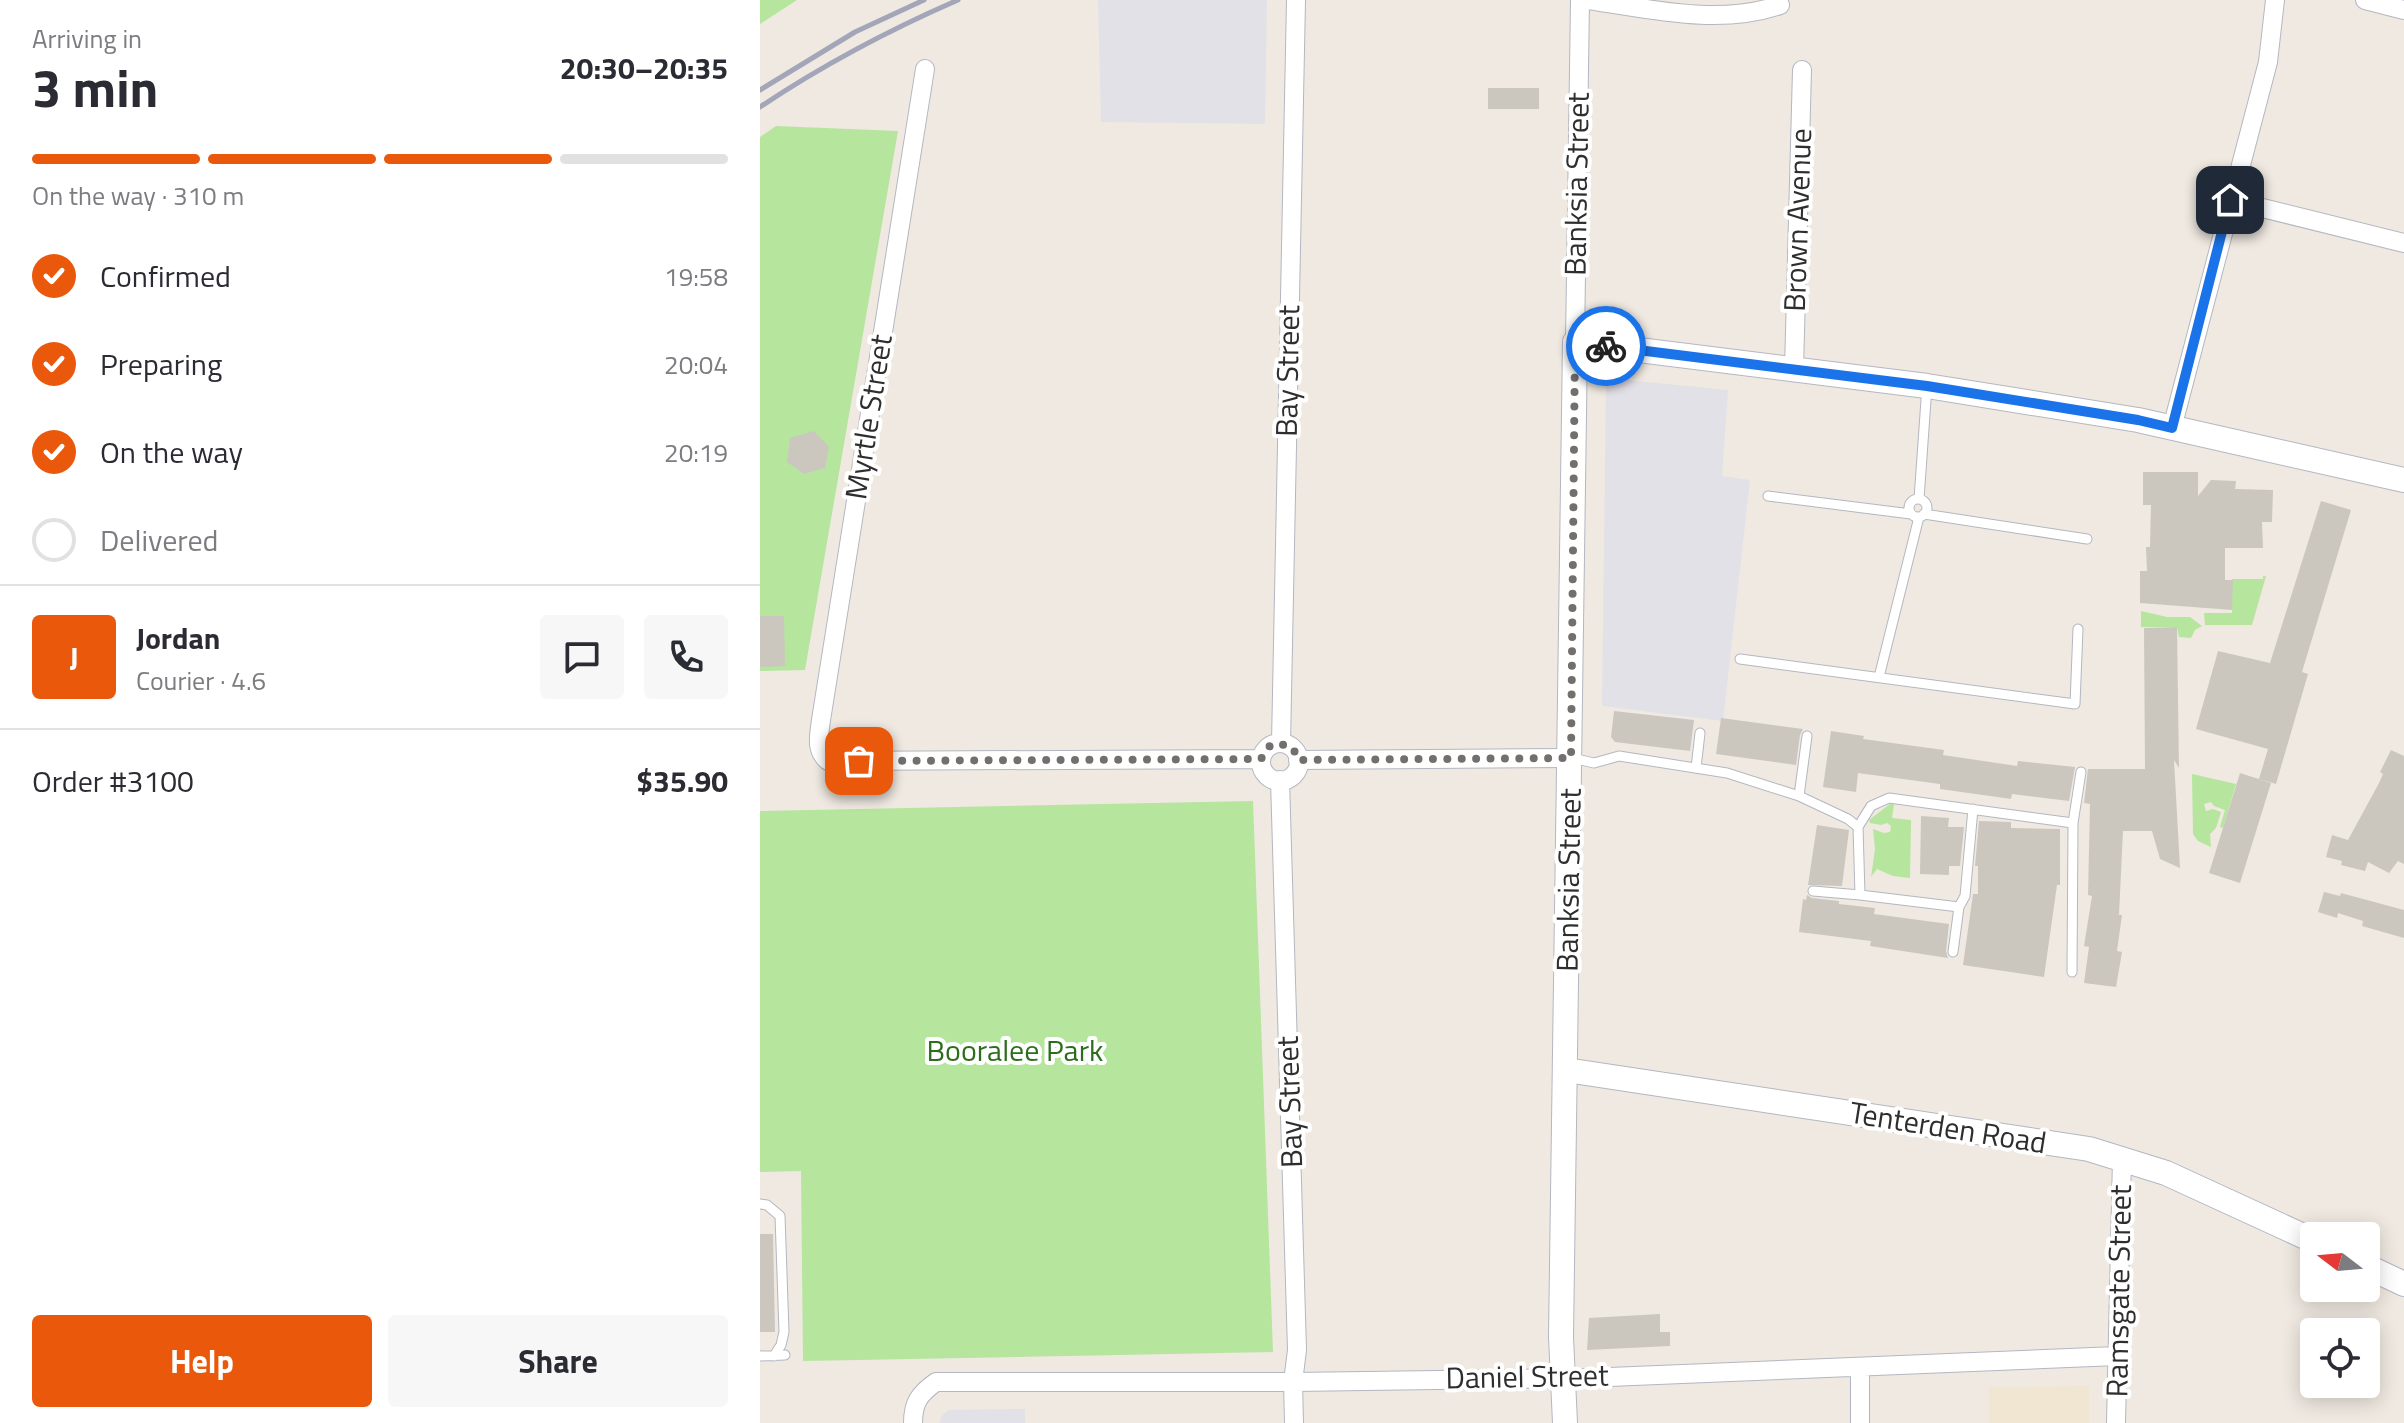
<!DOCTYPE html>
<meta charset="utf-8">
<style>
:root{--surface:#fff;--page:#f7f7f7;--text:#2b2b33;--muted:#7c7c81;--line:#e1e1e2;--accent:#ea580c}
body{margin:0;font-family:"Titillium Web",sans-serif;background:var(--page);color:var(--text);height:100vh;display:flex;flex-direction:column;font-size:30px;white-space:nowrap}
*{box-sizing:border-box;margin:0}
p{font-size:26px;color:var(--muted)}
.icon{flex:none;width:44px;height:44px;fill:none;stroke:currentColor;stroke-width:2;stroke-linecap:round;stroke-linejoin:round}
.map{position:relative;flex:1;overflow:hidden}
.panel{display:flex;flex-direction:column;background:var(--surface);width:760px}
.panel>*{flex:none}
.needle{width:52px;rotate:286deg}
.fabs{position:absolute;left:1540px;top:1222px;display:grid;gap:16px}
.fabs a{display:grid;place-items:center;width:80px;height:80px;border-radius:8px;background:var(--surface);box-shadow:0 4px 20px #0003;font-size:40px}
.pin{position:absolute;display:grid;place-items:center;width:68px;height:68px;color:#fff;margin:-34px;border-radius:16px;box-shadow:0 4px 12px #0006}
.courier{position:absolute;display:grid;place-items:center;width:80px;height:80px;margin:-40px;border:6px solid #1a73e8;border-radius:50%;background:#fff;color:#222;box-shadow:0 2px 10px #0007}
.overview em{font-style:normal;font-weight:700}
.overview div{display:flex;flex-direction:column-reverse}
.overview{display:flex;align-items:center;justify-content:space-between;height:136px;padding:0 32px}
h1{font-size:52px;font-weight:700;line-height:60px}
.bar{display:grid;grid-template-columns:repeat(4,1fr);gap:12px 8px;align-content:center;height:96px;padding:0 32px}
.bar i{height:10px;border-radius:6px;background:var(--line)}
.bar .current{background:var(--accent)}
.bar p{grid-column:span 4}
.line{display:flex;align-items:center;gap:20px;padding:0 32px;border-top:2px solid var(--line)}
.line div{flex:1}
.round{display:grid;place-items:center;flex:none;width:84px;height:84px;border-radius:8px;background:var(--page)}
ol{padding:0 32px;list-style:none}
li{display:flex;align-items:center;gap:24px;height:88px}
li p{margin-inline-start:auto}
li .icon{padding:8px;border-radius:50%;background:var(--accent);color:#fff;stroke-width:4}
li:last-child{color:var(--muted)}
li i{width:44px;height:44px;border:4px solid var(--line);border-radius:50%}
.cta{display:flex;gap:16px;margin-top:auto;padding:16px 32px}
.cta a{flex:1;height:92px;border-radius:8px;background:var(--accent);color:#fff;font-size:32px;font-weight:700;line-height:92px;text-align:center}
.cta a+a{background:var(--page);color:var(--text)}
main{display:flex;flex:1;min-height:0}
.map>svg:first-child{display:block}
</style>
<main>
<section class="panel">
<div class="overview"><div><h1>3 min</h1><p>Arriving in</p></div><em>20:30–20:35</em></div>
<div class="bar"><i class="current"></i><i class="current"></i><i class="current"></i><i></i><p>On the way · 310 m</p></div>
<ol>
<li><svg class="icon" aria-label="check" viewBox="0 0 24 24"><path d="M5 12l5 5 9-10"/></svg>Confirmed<p>19:58</p></li>
<li><svg class="icon" aria-label="check" viewBox="0 0 24 24"><path d="M5 12l5 5 9-10"/></svg>Preparing<p>20:04</p></li>
<li><svg class="icon" aria-label="check" viewBox="0 0 24 24"><path d="M5 12l5 5 9-10"/></svg>On the way<p>20:19</p></li>
<li><i></i>Delivered</li>
</ol>
<div class="line" style="height:144px"><b class="round" style="background:var(--accent);color:#fff">J</b><div><b>Jordan</b><p>Courier · 4.6</p></div><a class="round"><svg class="icon" aria-label="chat" viewBox="0 0 24 24"><path d="M4 5h16v11H9l-5 4z"/></svg></a><a class="round"><svg class="icon" aria-label="phone" viewBox="0 0 24 24"><path d="M5 4h4l2 5-3 2q2 4 5 5l2-3 5 2v4C11 20 4 13 5 4z"/></svg></a></div>
<div class="line" style="height:104px"><div>Order #3100</div><b>$35.90</b></div>
<div class="cta"><a>Help</a><a>Share</a></div>
</section>
<div class="map">
<svg width="1644" height="1423" viewBox="0 0 1644 1423">
<rect width="100%" height="100%" fill="#efe9e1"/>
<path fill="#e3e1e8" d="M338,0H507L505,124L341,122Z
M846,378L968,390L962,476L990,480L963,721L842,706Z
M265,1409V1423H180L181,1417L188,1410Z"/>
<path fill="#f0e6d1" d="M1329,1386V1423H1229V1387Z"/>
<path fill="#b6e59e" d="M0,0H37L0,24Z
M16,126L138,131L45,670L0,671V137Z
M1503,576H1506L1492,625H1445L1444,613H1472V579H1503Z
M1381,611L1407,617H1430L1442,626L1435,630L1431,638L1419,637L1417,627H1381Z
M1432,774L1476,784L1463,828L1460,827L1465,810L1454,806L1451,802L1444,804L1446,811L1453,809L1461,812L1456,828L1450,834L1451,847L1438,841L1433,834Z
M493,801L513,1352L43,1361L41,1171L0,1172V811Z
M1130,804H1134L1132,818L1151,820L1150,878L1133,876L1117,869L1111,877L1115,849L1113,829L1124,833L1130,832L1131,826L1127,823L1121,825L1110,823L1109,820Z"/>
<path fill="#cbc7bf" d="M728,88H779V109H728Z
M54,431L69,447L65,468L44,474L27,462L30,438Z
M1383,472H1438V496L1451,480L1476,481L1475,489L1513,490L1512,522H1502L1503,548H1465V580H1473L1472,610L1380,603V571H1387L1386,547H1390L1391,505H1383Z
M1561,501L1591,510L1542,672L1548,674L1516,784L1499,779L1508,749L1436,729L1458,651L1510,663Z
M0,616H24L25,666L0,667Z
M1417,627L1419,768L1414,760L1420,868L1400,859L1392,831H1363L1359,915H1362L1357,951L1362,952L1356,987L1324,983L1329,947L1324,946L1332,896L1328,895L1330,804L1324,803L1328,769H1385L1384,628Z
M854,711L934,720L930,751L855,742L851,737Z
M961,718L1043,729L1040,735L1036,765L956,754Z
M1071,731L1104,736L1103,739L1184,750L1183,755L1257,766L1258,761L1315,767L1309,801L1252,794L1251,799L1230,796L1180,789V784L1098,773L1096,792L1063,787Z
M1631,750L1644,756V864L1638,861L1629,873L1608,862L1605,871L1581,865L1582,861L1566,857L1572,835L1588,840L1619,783L1623,774L1620,772Z
M1480,773L1511,783L1480,883L1449,873Z
M1161,816L1189,818L1188,827H1204L1200,866H1189V875L1160,874Z
M1219,821L1251,822V828L1300,829V885H1297L1284,977L1203,965L1213,894H1218V866H1215Z
M1057,825L1089,830L1082,886L1048,885Z
M1564,892L1580,896L1581,893L1644,910V938L1602,926L1603,921L1578,913L1577,918L1558,912Z
M1047,895L1052,898L1079,901V904L1115,908L1114,914L1189,924L1186,951L1188,958L1110,946L1111,941L1039,932L1043,899L1046,900Z
M0,1234H13L15,1332H0Z
M900,1314V1332H910V1346L827,1350L829,1318Z"/>
<g fill="none" stroke-linecap="round" stroke-linejoin="round">
<g stroke="#b4b7c1" stroke-width="11">
<path id="lane" d="M1008,496L1151,514
M1159,499L1167,386
M1149 508a9 9 0 1 1 18 0a9 9 0 1 1-18 0Z
M1164,514L1327,539
M980,659L1315,704L1318,629
M1119,677L1159,517
M812,758L834,763L859,756L967,773L1039,796L1088,819L1098,827
M936,768L940,733
M1039,796L1047,736
M1053,891L1100,895
M1199,907L1100,895L1098,827L1111,806L1129,798L1313,823
M1193,952L1199,907L1205,896L1213,809
M1312,972L1313,823L1321,772
M0,1204L7,1205L20,1216L24,1332L21,1345L14,1356
M0,1356L25,1355"/>
</g>
<g stroke="#b4b7c1" stroke-width="20">
<path id="street" d="M828,0C891,9 959,26 1020,5
M1605,0L1644,10
M165,69L61,720C59,736 55,750 68,761L501,759
M1470,200L1644,243
M815,342L820,0
M1034,369L1042,70
M1412,428L1508,62L1515,0
M521,743L536,0
M501 762a19 19 0 1 1 38 0a19 19 0 1 1-38 0Z
M538,760L811,758
M520,780L537,1350L533,1382L534,1423
M1100,1367V1423
M153,1423C153,1403 159,1394 176,1382H533L825,1378L1357,1356
M1356,1423L1362,1158"/>
</g>
<g stroke="#b4b7c1" stroke-width="26">
<path id="secondary" d="M806,1070L1329,1149L1406,1173L1554,1241
M1606,1266L1644,1284
M805,1423L801,1337L815,342L1167,386L1378,420L1644,480"/>
</g>
<use href="#lane" stroke="#fff" stroke-width="9"/>
<use href="#street" stroke="#fff" stroke-width="18"/>
<use href="#secondary" stroke="#fff" stroke-width="24"/>
<path stroke="#a3a6b8" stroke-width="5" d="M0,90L95,32L164,0
M0,107C63,65 129,30 198,0"/>
</g>
<g fill="none" stroke-linecap="round" stroke-linejoin="round">
<path stroke="#726f6d" stroke-width="8" stroke-dasharray="0 14.4" d="M99,761L501,759L508,747L518,743L533,748L538,760L811,758L815,342L846,346"/>
<path stroke="#1a73e8" stroke-width="10" d="M846,346L1167,386L1378,420L1412,428L1470,200"/>
</g>
<g text-anchor="middle" stroke-width="8" stroke-linejoin="round" paint-order="stroke">
<g font-size="30" fill="#2e2e2e" stroke="#fff">
<text transform="translate(817 184) rotate(-89)" y="10">Banksia Street</text>
<text transform="translate(1038 220) rotate(-88)" y="10">Brown Avenue</text>
<text transform="translate(528 371) rotate(-89)" y="10">Bay Street</text>
<text transform="translate(109 417) rotate(-81)" y="10">Myrtle Street</text>
<text transform="translate(809 880) rotate(-89)" y="10">Banksia Street</text>
<text transform="translate(530 1102) rotate(-92)" y="10">Bay Street</text>
<text transform="translate(1188 1128) rotate(9)" y="10">Tenterden Road</text>
<text transform="translate(1359 1291) rotate(-89)" y="10">Ramsgate Street</text>
<text transform="translate(767 1377) rotate(-1)" y="10">Daniel Street</text>
</g>
<g font-size="30" fill="#2c6e1b" stroke="#fff">
<text x="255" y="1061">Booralee Park</text>
</g>
</g>
</svg>
<div class="fabs">
<a><svg class="needle" viewBox="-14 -14 28 28"><path d="M0-13l5 13h-10z" fill="#e53935"/><path d="M0 13l5-13h-10z" fill="#7c7c81"/></svg></a>
<a><svg class="icon" aria-label="locate" viewBox="0 0 24 24"><circle cx="12" cy="12" r="6"/><path d="M12 2v4M12 18v4M2 12h4M18 12h4"/></svg></a>
</div>
<div class="pin" style="left:99px;top:761px;background:#ea580c"><svg class="icon" aria-label="bag" viewBox="0 0 24 24"><path d="M5 8h14l-1 12H6zM9 8a3 3 0 0 1 6 0"/></svg></div>
<div class="pin" style="left:1470px;top:200px;background:#1f2937"><svg class="icon" aria-label="home" viewBox="0 0 24 24"><path d="M3 11l9-7 9 7M6 9v11h12V9"/></svg></div>
<div class="courier" style="left:846px;top:346px"><svg class="icon" aria-label="bike" viewBox="0 0 24 24"><circle cx="6" cy="16" r="4"/><circle cx="18" cy="16" r="4"/><path d="M6 16l4-8h5l3 8M10 8l3 8H6M13 5h3"/></svg></div>
</div>
</main>
